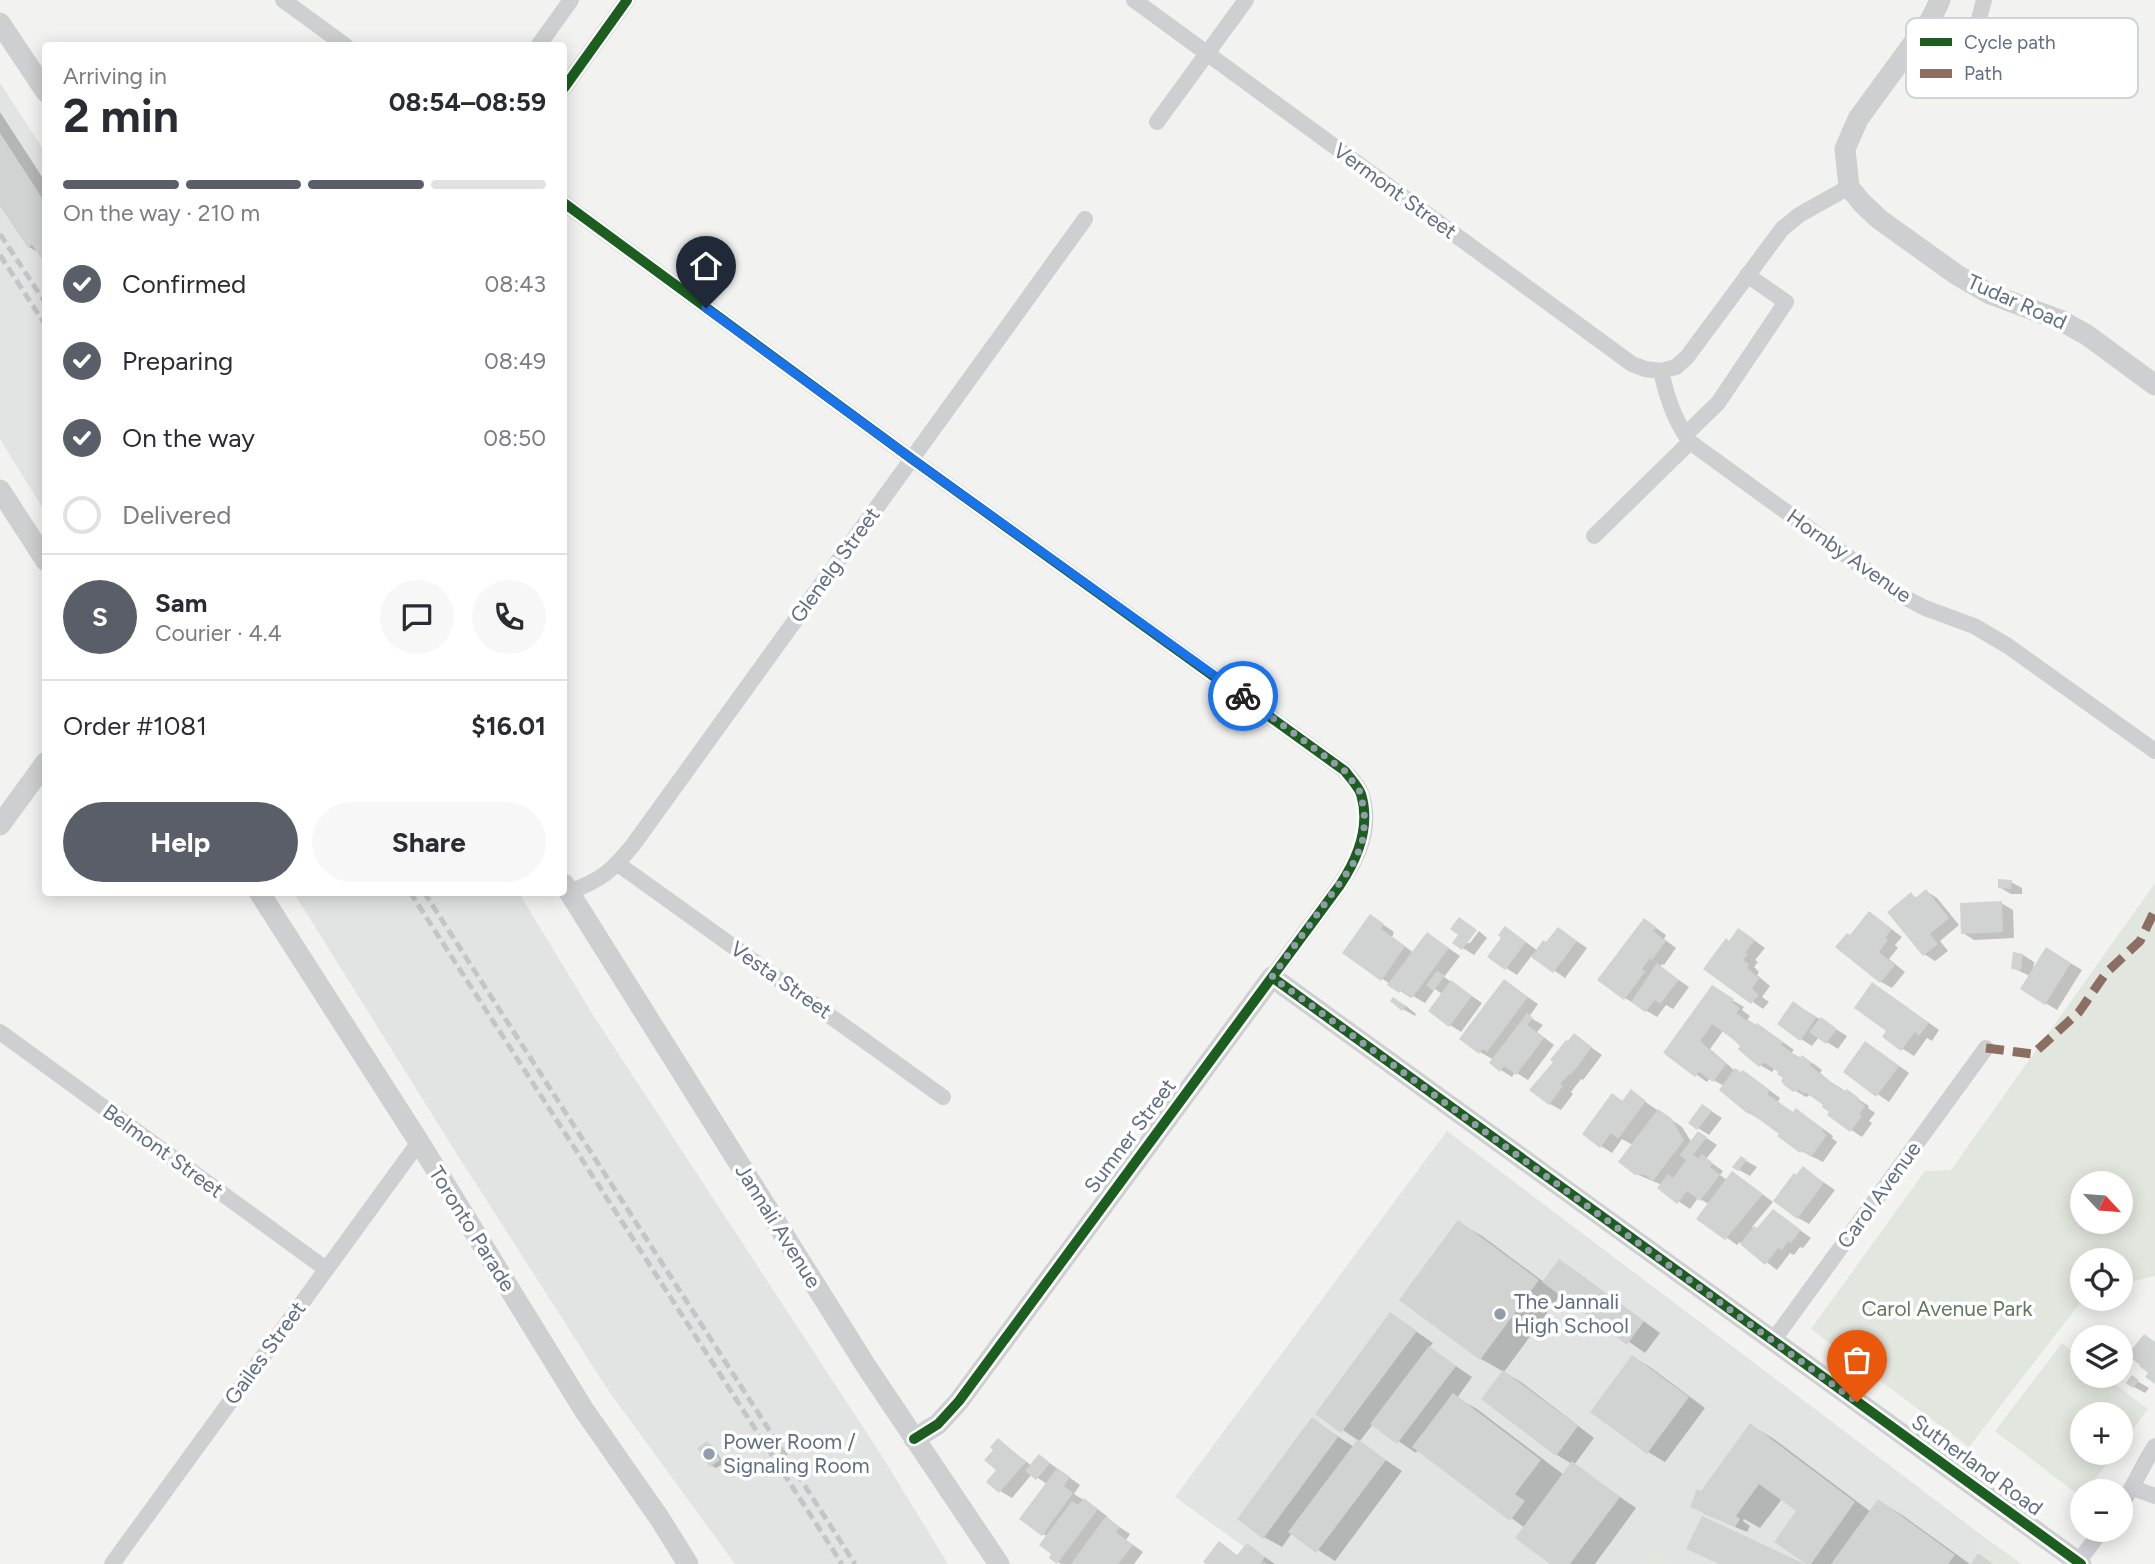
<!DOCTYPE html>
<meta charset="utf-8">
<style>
:root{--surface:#fff;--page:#f7f7f7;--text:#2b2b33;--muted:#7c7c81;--line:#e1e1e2;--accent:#5a5e68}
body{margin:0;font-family:Figtree,sans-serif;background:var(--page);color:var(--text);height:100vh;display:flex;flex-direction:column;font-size:26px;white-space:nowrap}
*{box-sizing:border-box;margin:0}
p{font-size:23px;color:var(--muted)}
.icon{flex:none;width:38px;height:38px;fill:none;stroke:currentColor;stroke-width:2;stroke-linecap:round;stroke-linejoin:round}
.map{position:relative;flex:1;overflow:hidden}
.drawer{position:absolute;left:42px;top:42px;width:525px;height:854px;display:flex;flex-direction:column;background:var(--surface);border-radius:7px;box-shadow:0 4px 18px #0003}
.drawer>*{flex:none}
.needle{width:46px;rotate:116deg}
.buttons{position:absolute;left:2070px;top:1171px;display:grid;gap:14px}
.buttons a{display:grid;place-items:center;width:63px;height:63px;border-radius:50%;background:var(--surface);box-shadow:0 4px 18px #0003;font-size:35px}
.pin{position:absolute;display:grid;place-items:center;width:60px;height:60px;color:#fff;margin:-72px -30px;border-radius:50% 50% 50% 0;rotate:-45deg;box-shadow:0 0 7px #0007}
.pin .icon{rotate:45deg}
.courier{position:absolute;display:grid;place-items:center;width:70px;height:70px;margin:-35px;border:5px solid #1a73e8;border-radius:50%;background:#fff;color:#222;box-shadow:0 2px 9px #0007}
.head em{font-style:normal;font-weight:700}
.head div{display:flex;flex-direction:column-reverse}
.head{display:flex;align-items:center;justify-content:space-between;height:119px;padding:0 21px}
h1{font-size:46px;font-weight:700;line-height:52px}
.bar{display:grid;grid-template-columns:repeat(4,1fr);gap:10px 7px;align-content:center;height:84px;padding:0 21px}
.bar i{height:9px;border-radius:5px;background:var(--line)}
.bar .selected{background:var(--accent)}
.bar p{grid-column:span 4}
.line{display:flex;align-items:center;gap:18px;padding:0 21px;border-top:2px solid var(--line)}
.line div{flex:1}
.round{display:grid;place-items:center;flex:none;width:74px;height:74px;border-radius:37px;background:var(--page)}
ol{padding:0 21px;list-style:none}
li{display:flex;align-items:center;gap:21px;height:77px}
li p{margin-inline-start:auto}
li .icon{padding:7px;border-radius:50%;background:var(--accent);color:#fff;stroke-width:4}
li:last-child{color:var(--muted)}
li i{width:38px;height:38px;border:4px solid var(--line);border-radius:50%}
.action{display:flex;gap:14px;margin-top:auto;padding:14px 21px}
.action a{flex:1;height:80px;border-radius:42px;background:var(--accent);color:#fff;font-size:28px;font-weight:700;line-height:80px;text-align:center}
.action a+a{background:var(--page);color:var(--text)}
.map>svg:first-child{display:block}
</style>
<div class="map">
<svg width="2155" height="1564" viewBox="0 0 2155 1564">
<rect width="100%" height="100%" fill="#f2f3f0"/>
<path fill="#e2e4e3" d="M0,83L45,152V512L0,439Z
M294,893H519L593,1015L880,1453L948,1564H735L608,1390L453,1148Z
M1447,1131L1987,1539L1969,1564H1268L1175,1497Z"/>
<path fill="#e1e6de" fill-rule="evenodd" d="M2155,883V1276L2121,1284V1260H2082L2083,1299L1969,1447L1811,1329L1925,1171L1951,1170ZM2121,1183V1222H2082V1183Z
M2062,1343L2082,1359V1376H2104L2148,1409L2121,1445V1414H2082V1452L2115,1453L2086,1491H2082L2081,1497L1995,1431Z
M1987,1539L2022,1564H1969Z
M1652,1551L1669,1564H1641Z"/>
<path fill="#0003" d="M0,112L46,183V262L40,253L29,247L0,203Z
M2011,882L2022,888V894H2011L1999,887Z
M1926,891L1937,898L1959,925L1940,941L1948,951L1935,961L1924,954L1911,895L1917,898Z
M2001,903L2013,910L2014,938L1974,940L1963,933Z
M1870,913L1902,937L1895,945L1898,948L1889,959L1905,972L1892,988L1881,982L1850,937Z
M1645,920L1666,935L1664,939L1676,948L1664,965L1662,964L1660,967L1689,987L1673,1009L1666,1005L1657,1017L1625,998Z
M1381,923L1394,932L1392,937L1414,953L1428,934L1460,956L1444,977L1482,1003L1461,1032L1450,1025L1442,994L1435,989L1425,1003L1413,996L1411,998L1344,953Z
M1559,929L1587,948L1565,978L1532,955L1517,975L1506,968L1516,935L1538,951L1547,944Z
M1479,931L1487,938L1474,955L1455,943H1470Z
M1750,937L1765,948L1755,960L1758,962L1754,967L1759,972L1757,975L1770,986L1762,997L1769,1002L1763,1009L1706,969L1730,942Z
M2047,949L2082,970L2057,1010L2022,989L2030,976L2013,968L2023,955L2034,962L2033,972Z
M1505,981L1538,1004L1529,1017L1543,1025L1537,1032L1554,1045L1528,1080L1515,1072L1512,1077L1501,1070L1494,1060L1480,1052Z
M1712,988L1744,1007L1742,1010L1750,1016L1747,1020L1769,1032L1794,1050L1791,1053L1814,1064L1822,1070L1820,1073L1831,1082L1869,1106L1868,1108L1875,1113L1869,1121L1872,1123L1862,1137L1829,1115L1832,1112L1826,1105L1811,1095L1806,1097L1794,1090L1775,1068L1772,1072L1760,1065L1742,1046L1723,1031L1710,1049L1735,1071L1754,1079L1780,1098L1778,1102L1794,1114L1807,1117L1833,1136L1832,1138L1837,1142L1823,1162L1801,1151L1782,1133L1749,1113L1721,1090L1724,1086L1710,1078L1707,1082L1665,1053Z
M1884,991L1939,1030L1932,1041L1927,1038L1914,1056L1884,1037L1888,1031Z
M1405,1005L1416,1014L1415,1016L1403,1009Z
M1805,1010L1847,1036L1838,1049L1819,1037L1812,1046L1801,1039Z
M1575,1036L1602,1055L1583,1080L1581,1079L1571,1092L1573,1094L1561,1110L1550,1104L1555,1062Z
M1877,1050L1909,1073L1889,1102L1845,1072Z
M1631,1092L1682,1127L1692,1143L1699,1133L1717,1145L1706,1159L1723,1171L1720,1175L1727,1180H1743L1773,1202L1752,1227L1758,1230L1773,1211L1811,1238L1803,1248L1800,1247L1794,1255L1790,1253L1777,1270L1740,1242L1737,1245L1699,1218L1709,1204L1698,1198L1690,1209L1659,1188L1662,1185L1636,1174L1633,1145L1622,1139L1612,1153L1601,1146L1613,1095L1624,1102Z
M1703,1106L1722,1118L1709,1135L1698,1128Z
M1741,1158L1757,1167L1750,1176L1739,1170Z
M1804,1169L1835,1190L1809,1224L1798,1218L1797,1177Z
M1458,1222L1482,1236L1544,1282L1559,1262L1577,1272L1660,1333L1645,1353L1561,1294L1504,1372L1521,1382L1594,1438L1574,1465L1636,1508L1595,1564H1553L1517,1538L1525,1528L1418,1449L1416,1453L1373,1424L1359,1442L1402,1471L1335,1561L1292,1533L1282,1547L1264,1537L1239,1519L1313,1420L1354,1447L1359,1441L1318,1413L1391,1314L1433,1343L1429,1348L1472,1377L1457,1398L1477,1409L1564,1475L1572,1464L1557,1455L1483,1399L1504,1372L1481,1359L1401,1299Z
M1633,1357L1650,1367L1705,1408L1665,1462L1648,1452Z
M2132,1378L2149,1388L2145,1393L2134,1387Z
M1751,1425L1774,1439L1871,1512L1879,1501L1902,1515L1970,1564H1809L1799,1511L1782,1499L1760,1528L1744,1519L1743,1521L1750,1526L1747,1532L1703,1513L1702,1493Z
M998,1440L1032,1466L1040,1456L1080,1485L1074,1494L1095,1507L1108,1517L1107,1519L1130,1534L1126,1540L1143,1552L1134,1564H1061L1051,1557L1053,1554L1048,1537L1043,1534L1047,1484L1032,1474L1012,1498L1000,1491L996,1449Z
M707,1443L712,1446L724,1463L716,1468L711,1465Z
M1247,1545L1275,1564H1209L1239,1557Z"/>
<path fill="#d1d2d2" d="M0,133L46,204V265L32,245L28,248L0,206Z
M1998,879L2012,880L2011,889L1998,888Z
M1926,889L1949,918L1930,934L1938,944L1923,956L1887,912L1911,892L1915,898Z
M2002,901L2003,932L1961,934L1960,903Z
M1869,911L1892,929L1885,938L1888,940L1879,952L1895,965L1880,983L1835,947L1847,933L1850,935Z
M1370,914L1384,924L1381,929L1405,946L1381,981L1342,953Z
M1459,917L1477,930L1462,950L1452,943L1458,935L1450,929Z
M1644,918L1656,927L1653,931L1666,941L1652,960L1650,958L1642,969L1645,972L1624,1000L1597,980Z
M1505,926L1526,942L1505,970L1487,957L1501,938L1498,935Z
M1558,927L1577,941L1553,973L1531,957L1543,940L1546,942Z
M1738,928L1755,940L1745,953L1748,954L1743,960L1749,964L1747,968L1759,978L1752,989L1759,995L1751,1004L1703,969L1726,938L1729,941Z
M1427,932L1449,948L1412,998L1401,990L1399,993L1387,985Z
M2046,947L2071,963L2045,1005L2020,989Z
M2013,952L2023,954L2021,970L2011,969Z
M1657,963L1679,980L1660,1004L1655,1000L1645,1012L1631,1002Z
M1437,971L1445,976L1433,991L1426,985Z
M1504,979L1528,997L1487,1052L1483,1049L1479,1054L1459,1039Z
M1451,980L1472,996L1449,1027L1428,1011Z
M1872,982L1929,1023L1919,1036L1915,1032L1901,1051L1882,1037L1886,1031L1854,1008Z
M1712,985L1734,999L1732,1002L1740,1008L1736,1013L1746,1020L1747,1019L1756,1025L1757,1023L1783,1042L1781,1045L1800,1058L1802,1055L1811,1062L1810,1065L1819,1073L1838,1087L1845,1091L1847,1089L1859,1098L1858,1100L1865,1106L1859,1114L1862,1116L1850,1132L1827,1115L1829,1112L1822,1107L1823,1105L1805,1092L1804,1094L1799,1090L1793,1092L1784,1085L1781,1080L1783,1078L1777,1074L1778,1072L1767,1064L1763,1063L1759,1067L1748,1058L1738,1049L1740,1046L1734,1040L1712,1024L1700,1041L1726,1064L1713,1082L1699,1072L1695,1077L1663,1053Z
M1393,997L1406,1006L1402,1011L1390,1001Z
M1793,1001L1816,1018L1800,1041L1777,1024Z
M1527,1013L1533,1018L1527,1025L1544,1038L1516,1075L1504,1066L1500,1072L1489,1063Z
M1821,1017L1837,1029L1826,1044L1809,1032Z
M1574,1033L1592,1047L1571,1075L1569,1074L1560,1084L1563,1086L1549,1105L1529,1090L1553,1062L1550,1060L1566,1040L1568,1041Z
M1865,1041L1899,1066L1876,1097L1843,1072Z
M1735,1068L1741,1072L1743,1070L1770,1090L1767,1094L1793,1112L1796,1108L1823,1129L1822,1131L1827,1135L1811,1157L1802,1150L1800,1153L1777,1136L1779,1134L1749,1112L1748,1114L1719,1090Z
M1631,1089L1646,1101L1618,1139L1611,1133L1600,1148L1582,1134L1612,1093L1622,1101Z
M1702,1104L1712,1111L1697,1130L1688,1123Z
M1658,1109L1671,1118L1684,1140L1653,1181L1645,1175H1635L1618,1162Z
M1698,1131L1707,1137L1693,1155L1698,1158L1702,1154L1713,1163L1710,1167L1720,1175L1700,1201L1687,1191L1677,1204L1657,1188L1668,1174L1673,1178L1686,1160L1680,1155Z
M1741,1156L1747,1160L1738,1171L1732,1167Z
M1803,1166L1824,1183L1797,1219L1773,1201L1794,1173L1796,1175Z
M1732,1171L1763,1194L1725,1240L1696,1219Z
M1773,1209L1801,1230L1791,1243L1788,1241L1782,1250L1778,1248L1765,1265L1740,1244L1754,1226L1757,1228Z
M1458,1220L1539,1280L1480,1360L1399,1300Z
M1559,1259L1644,1321L1627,1345L1542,1282Z
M1390,1312L1417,1331L1341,1433L1315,1414Z
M2144,1334L2155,1342V1384L2145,1377L2148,1373L2139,1366L2140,1365L2127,1355Z
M1429,1346L1456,1366L1397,1444L1370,1424Z
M1632,1355L1689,1397L1647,1454L1590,1412Z
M1503,1370L1578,1426L1556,1456L1481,1399Z
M2132,1375L2139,1380L2133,1388L2126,1383Z
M1453,1393L1541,1460L1515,1494L1525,1501L1510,1521L1412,1447Z
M1312,1417L1338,1437L1263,1539L1237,1519Z
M1750,1423L1855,1502L1811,1564H1806L1774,1542L1796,1511L1759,1484L1736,1516L1740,1519L1735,1527L1690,1507L1697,1489L1701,1491Z
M998,1438L1026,1462L999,1493L986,1482L996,1470L984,1460L993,1450L990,1447Z
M1358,1439L1386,1460L1316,1553L1288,1532Z
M707,1441L720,1460L710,1467L697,1448Z
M1039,1454L1050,1463L1036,1480L1025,1471Z
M1572,1461L1620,1497L1570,1564H1550L1515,1538Z
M1057,1468L1070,1477L1064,1486L1073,1493L1042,1536L1019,1519Z
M1084,1498L1098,1509L1057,1564L1049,1558L1051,1554L1039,1545L1072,1501L1078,1505Z
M1878,1499L1955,1555L1948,1564H1831Z
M1106,1516L1120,1527L1116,1532L1133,1545L1118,1564H1071Z
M1702,1516L1805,1564H1719L1686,1549Z
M1219,1541L1237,1555L1247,1543L1265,1557L1260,1564H1206L1203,1562Z
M1978,1553L1993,1564H1971Z"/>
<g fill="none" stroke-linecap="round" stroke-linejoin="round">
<path stroke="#cecfd0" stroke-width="16" d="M283,0L346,46
M1134,0L1632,364L1645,369L1661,371
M1967,45L1979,19L1984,0
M538,46L571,0
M564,88L627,0
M1157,122L1246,0
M564,203L912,459L1345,771C1350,777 1358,785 1361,793C1378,839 1343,881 1317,916C1302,936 1287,956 1272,977
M1685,435L1718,403L1786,302L1747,275
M1690,442L1902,596L1925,608L1974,626L2008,646L2155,751
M1594,536L1690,442C1674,419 1667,398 1661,371L1676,367L1687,357L1782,229L1799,215L1849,187
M618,864L943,1097
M569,892C601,880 611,872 633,845L1085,219
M0,1032L326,1269
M1772,1342L1986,1048
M2133,1488L2155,1496
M2121,1504C2135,1486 2142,1465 2155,1446
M2078,1562L2102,1530
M112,1564L419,1142"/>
<path stroke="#cecfd0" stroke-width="21" d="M1940,0L1931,19L1858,119L1845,149L1849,187L1862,203L1879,219L1957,275L1990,294L2060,320L2087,335L2155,385
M0,23L46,92
M0,490L46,561
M0,825L46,762
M564,884L866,1366L999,1564
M259,892L419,1142L584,1410L660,1519L688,1564
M914,1439L938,1424L959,1401L1272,977L2081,1564"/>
<path stroke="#c4c5c6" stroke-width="5" stroke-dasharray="10 5" stroke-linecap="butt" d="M0,234L46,304
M0,255L46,326
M410,892L842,1564
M424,892L855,1564"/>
<path stroke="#8d6e63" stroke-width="9" stroke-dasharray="18 9" stroke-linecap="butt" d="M1986,1048L2033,1054L2079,1012L2106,973L2140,941L2155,910"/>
<g stroke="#fff" stroke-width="15">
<path id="cycleway" d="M564,88L627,0
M564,203L912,459L1345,771C1350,778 1358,786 1361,794C1371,827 1358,858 1340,885L959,1401L938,1424L914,1439
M1272,977L2081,1564"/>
</g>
<use href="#cycleway" stroke="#1b5e20" stroke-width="10"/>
</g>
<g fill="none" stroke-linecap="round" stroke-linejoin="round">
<path stroke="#939da9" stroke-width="7" stroke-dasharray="0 12.6" d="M1243,696L1345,771L1361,793L1365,820L1362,844L1352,866L1272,977L1857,1402"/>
<path stroke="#1a73e8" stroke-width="9" d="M706,308L912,459L1243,696"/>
</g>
<g fill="#939da9" stroke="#fff" stroke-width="2.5">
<circle cx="1500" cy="1314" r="7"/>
<circle cx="709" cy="1454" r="7"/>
</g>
<g text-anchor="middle" stroke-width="7" stroke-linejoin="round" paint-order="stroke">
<g font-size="21" fill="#606e83" stroke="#fff">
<text transform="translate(1395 191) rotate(36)" y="7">Vermont Street</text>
<text transform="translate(2017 302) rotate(24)" y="7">Tudar Road</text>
<text transform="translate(1849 556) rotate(35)" y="7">Hornby Avenue</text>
<text transform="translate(835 565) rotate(-54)" y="7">Glenelg Street</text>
<text transform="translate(781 980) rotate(35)" y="7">Vesta Street</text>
<text transform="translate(1130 1136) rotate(-53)" y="7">Sumner Street</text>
<text transform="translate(163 1151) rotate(36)" y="7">Belmont Street</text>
<text transform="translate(1879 1195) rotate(-54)" y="7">Carol Avenue</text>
<text transform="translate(778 1226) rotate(58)" y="7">Jannali Avenue</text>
<text transform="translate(472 1229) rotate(58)" y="7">Toronto Parade</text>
<text transform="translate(265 1353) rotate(-54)" y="7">Gailes Street</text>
<text transform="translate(1977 1465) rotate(36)" y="7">Sutherland Road</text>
</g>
<g font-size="21" fill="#606e83" stroke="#fff" text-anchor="start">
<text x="1514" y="1309">The Jannali<tspan x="1514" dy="24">High School</tspan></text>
<text x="723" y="1449">Power Room /<tspan x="723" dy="24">Signaling Room</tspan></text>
</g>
<g font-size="21" fill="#617a5f" stroke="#fff">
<text x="1947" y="1316">Carol Avenue Park</text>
</g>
</g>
<rect x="1906" y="18" width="232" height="80" rx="10" fill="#fff" stroke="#cfd4da" stroke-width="2"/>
<rect x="1920" y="38" width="32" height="8" fill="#1b5e20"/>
<rect x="1920" y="69" width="32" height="9" fill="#8d6e63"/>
<g font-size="19" fill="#606e83">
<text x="1964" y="49">Cycle path</text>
<text x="1964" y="80">Path</text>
</g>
</svg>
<div class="buttons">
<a><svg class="needle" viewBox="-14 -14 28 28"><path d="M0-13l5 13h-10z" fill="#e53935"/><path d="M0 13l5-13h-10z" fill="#7c7c81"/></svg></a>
<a><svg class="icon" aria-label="locate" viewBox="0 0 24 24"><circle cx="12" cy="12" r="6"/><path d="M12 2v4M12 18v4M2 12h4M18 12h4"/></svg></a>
<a><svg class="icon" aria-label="layers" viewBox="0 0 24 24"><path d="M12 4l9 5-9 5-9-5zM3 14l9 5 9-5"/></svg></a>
<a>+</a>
<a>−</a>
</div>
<div class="pin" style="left:1857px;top:1402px;background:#ea580c"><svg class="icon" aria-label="bag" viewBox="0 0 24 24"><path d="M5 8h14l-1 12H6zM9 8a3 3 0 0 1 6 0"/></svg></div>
<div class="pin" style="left:706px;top:308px;background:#1f2937"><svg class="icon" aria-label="home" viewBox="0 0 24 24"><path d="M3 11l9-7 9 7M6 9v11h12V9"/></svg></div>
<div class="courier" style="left:1243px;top:696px"><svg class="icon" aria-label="bike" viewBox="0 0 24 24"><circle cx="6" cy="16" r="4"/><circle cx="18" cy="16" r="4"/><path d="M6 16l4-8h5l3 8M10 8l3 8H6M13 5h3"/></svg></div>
<section class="drawer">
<div class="head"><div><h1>2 min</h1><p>Arriving in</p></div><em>08:54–08:59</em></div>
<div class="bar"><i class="selected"></i><i class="selected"></i><i class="selected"></i><i></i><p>On the way · 210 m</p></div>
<ol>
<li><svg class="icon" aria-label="check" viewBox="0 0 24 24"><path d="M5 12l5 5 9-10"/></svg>Confirmed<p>08:43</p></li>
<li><svg class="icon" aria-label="check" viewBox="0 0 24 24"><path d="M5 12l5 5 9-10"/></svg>Preparing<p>08:49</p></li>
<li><svg class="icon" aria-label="check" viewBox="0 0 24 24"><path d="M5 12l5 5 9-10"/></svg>On the way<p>08:50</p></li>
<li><i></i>Delivered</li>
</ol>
<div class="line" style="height:126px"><b class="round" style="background:var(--accent);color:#fff">S</b><div><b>Sam</b><p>Courier · 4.4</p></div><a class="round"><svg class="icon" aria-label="chat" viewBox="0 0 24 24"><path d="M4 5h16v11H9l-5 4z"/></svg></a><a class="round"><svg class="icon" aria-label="phone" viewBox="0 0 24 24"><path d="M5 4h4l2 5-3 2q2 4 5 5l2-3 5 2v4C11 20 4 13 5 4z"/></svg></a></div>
<div class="line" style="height:91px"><div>Order #1081</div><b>$16.01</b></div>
<div class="action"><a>Help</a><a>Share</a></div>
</section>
</div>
